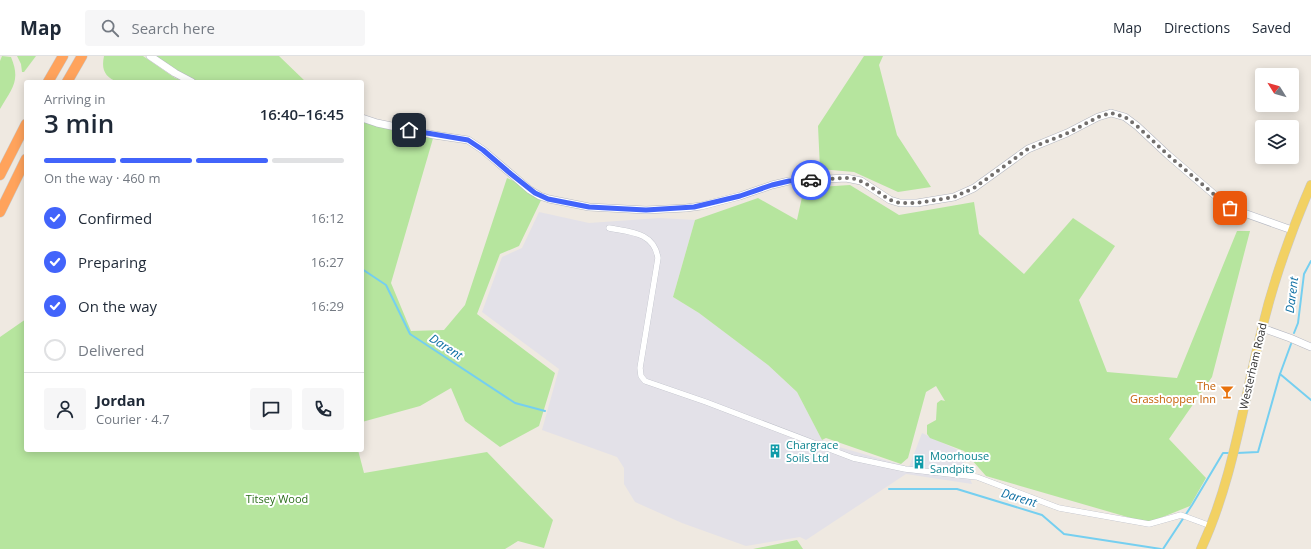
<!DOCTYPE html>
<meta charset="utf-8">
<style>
:root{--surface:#fff;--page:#f6f6f7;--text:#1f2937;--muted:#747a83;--line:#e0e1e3;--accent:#4264fb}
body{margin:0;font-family:"Open Sans",sans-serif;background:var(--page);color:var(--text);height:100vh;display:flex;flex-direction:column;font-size:15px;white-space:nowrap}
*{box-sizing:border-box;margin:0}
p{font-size:13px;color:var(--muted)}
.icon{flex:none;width:22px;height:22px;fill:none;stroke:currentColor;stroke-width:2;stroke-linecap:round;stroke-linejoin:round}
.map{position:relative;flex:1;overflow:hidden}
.sheet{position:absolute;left:24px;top:24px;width:340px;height:372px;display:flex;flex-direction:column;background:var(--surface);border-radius:4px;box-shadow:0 2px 10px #0003}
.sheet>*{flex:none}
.needle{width:26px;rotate:307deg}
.buttons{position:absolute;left:1255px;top:12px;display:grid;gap:8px}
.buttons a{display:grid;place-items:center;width:44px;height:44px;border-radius:4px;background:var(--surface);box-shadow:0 2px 10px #0003;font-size:20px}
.pin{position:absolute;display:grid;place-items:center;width:34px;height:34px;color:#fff;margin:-17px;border-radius:8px;box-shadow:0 2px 6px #0006}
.courier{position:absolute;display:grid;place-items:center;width:40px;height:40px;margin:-20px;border:3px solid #4264fb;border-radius:50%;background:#fff;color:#222;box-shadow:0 1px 5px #0007}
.headline em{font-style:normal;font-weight:600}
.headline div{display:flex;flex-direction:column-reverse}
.headline{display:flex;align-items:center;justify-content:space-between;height:68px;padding:0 20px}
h1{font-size:26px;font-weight:600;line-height:30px}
.bar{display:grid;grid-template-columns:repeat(4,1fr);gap:6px 4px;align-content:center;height:48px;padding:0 20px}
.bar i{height:5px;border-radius:3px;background:var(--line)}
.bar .selected{background:var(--accent)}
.bar p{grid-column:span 4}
.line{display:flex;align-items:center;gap:10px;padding:0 20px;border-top:1px solid var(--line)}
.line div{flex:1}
.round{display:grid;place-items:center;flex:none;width:42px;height:42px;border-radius:4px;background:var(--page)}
ol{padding:0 20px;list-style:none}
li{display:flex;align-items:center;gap:12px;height:44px}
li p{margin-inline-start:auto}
li .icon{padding:4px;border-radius:50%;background:var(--accent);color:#fff;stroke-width:4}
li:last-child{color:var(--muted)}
li i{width:22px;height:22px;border:2px solid var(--line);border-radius:50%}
header{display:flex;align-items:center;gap:24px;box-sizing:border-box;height:56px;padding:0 20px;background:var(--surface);border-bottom:1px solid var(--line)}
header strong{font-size:19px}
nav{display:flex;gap:22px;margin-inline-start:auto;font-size:14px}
.search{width:280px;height:36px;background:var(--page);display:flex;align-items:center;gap:10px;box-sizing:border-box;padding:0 14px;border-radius:4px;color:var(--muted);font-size:15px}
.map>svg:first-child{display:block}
</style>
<header>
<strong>Map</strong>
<div class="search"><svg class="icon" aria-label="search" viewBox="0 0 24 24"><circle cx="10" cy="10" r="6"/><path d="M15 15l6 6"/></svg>Search here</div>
<nav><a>Map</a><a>Directions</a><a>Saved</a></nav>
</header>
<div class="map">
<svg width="1311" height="493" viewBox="0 0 1311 493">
<rect width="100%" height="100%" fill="#efe9e1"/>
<path fill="#e3e1e8" d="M539,156L589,167L660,162L695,164L673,241L699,257L768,309L797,336L822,384L839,391L909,411L922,377L960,395L972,428L906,418L806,484L800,481L746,490L682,467L635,446L624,428V412L617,401L542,374L559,313L482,256L502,201L522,192Z"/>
<path fill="#b6e59e" d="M2,0L11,1C21,25 12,32 0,53V5Z
M17,0H36L24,16H22L21,8Z
M104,0H143L175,22L186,26H118C105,21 101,14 104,0Z
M150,0H279L306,26H192Z
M864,0H883L879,9L897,79L931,131L898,136L854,116L820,113L818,70Z
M362,62L434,79L391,227L411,275L444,274L465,249L507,122L544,138L519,190L500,198L477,258L555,317L539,370L500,391L465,365L451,332L420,350L362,366Z
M850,129L899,159L974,146L979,178L1024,218L1073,162L1115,190L1079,244L1107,316L1177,322L1237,175H1250L1212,321L1169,383L1206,422L1190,450L1148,467L986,420L964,395L930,382L927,378V369L936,364L937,347L941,344L945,345L936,330L926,336L908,402L901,408L826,382L822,384L797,336L768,309L699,257L673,241L695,164L758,142L797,164L804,132Z
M26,263V394H358L364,417L487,396L553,464L544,492L518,485L505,493H0V281Z
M797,484L803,493H753Z"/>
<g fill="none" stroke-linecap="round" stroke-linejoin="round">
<path stroke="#75cff0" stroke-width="2" d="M362,213L386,229L410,278L515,347L545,355
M1294,277L1298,267L1304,218L1311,205
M1280,318L1311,344
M1237,397L1258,396L1280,318L1291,288
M889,433H957L1042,459L1064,478L1161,493
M1163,493L1192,449L1223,397H1231"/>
<g stroke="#b4b7c1" stroke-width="6">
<path id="minor" d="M609,172C630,176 654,176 658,202L640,312L641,320L645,325L706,346L853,402L905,413L977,421L1059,452L1149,468L1181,459L1211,470"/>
</g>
<g stroke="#b4b7c1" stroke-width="8">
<path id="tertiary" d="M150,0L175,17L192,26
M362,62L377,67L434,79L468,84L483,94L530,134L540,140L549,143L589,151L646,154L686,152L701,150L740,140L772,129L789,125L846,122L861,125L890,144L900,147H917L954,141L974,132L1028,93L1067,77L1098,61L1111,57L1125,61L1137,70L1168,99L1230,152L1292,174
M1262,272L1290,282L1311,291"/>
</g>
<g stroke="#c9c9c9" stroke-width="10">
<path id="primary" d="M1201,493C1233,424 1243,347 1262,273C1274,222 1290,178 1311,129"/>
</g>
<g stroke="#c9c9c9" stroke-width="11">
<path id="motorway" d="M48,26L63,0
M67,26L82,0
M0,119L26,68
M0,156L26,103"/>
</g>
<use href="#minor" stroke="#fff" stroke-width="5.5"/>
<use href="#tertiary" stroke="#fff" stroke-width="7"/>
<use href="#primary" stroke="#f2d163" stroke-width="9"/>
<use href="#motorway" stroke="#ffa35c" stroke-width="10"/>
</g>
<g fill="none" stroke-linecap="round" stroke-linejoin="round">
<path stroke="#726f6d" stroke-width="4" stroke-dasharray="0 7.2" d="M811,124L846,122L856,123L865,127L890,144L900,147H917L954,141L974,132L1028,93L1068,77L1098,61L1111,57L1125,61L1137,70L1168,99L1230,152"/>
<path stroke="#4264fb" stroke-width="5" d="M409,74L468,84L483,94L511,118L535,137L548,143L589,151L646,154L694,151L740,140L772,129L789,125L811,124"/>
</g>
<defs>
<g id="bar-bare" transform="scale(1.08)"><path d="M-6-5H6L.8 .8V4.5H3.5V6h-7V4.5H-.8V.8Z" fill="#e8710a" stroke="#fff" stroke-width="2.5" paint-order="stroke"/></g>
<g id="building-bare" transform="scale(1.08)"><path d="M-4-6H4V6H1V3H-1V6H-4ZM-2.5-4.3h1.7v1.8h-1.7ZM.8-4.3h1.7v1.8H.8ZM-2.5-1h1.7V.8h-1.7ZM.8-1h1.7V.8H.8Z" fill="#0f9aa8" stroke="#fff" stroke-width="2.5" paint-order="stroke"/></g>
</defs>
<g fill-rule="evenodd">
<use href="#bar-bare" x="1227" y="336"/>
<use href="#building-bare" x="775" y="395"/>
<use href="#building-bare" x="919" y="406"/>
</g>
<g text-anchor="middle" stroke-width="4" stroke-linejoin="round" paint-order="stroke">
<g font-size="11" fill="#2e2e2e" stroke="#fff">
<text transform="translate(1253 310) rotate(-77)" y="4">Westerham Road</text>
</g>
<g font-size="11" fill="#c56008" stroke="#fff" text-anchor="end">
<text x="1216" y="334">The<tspan x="1216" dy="13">Grasshopper Inn</tspan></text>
</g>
<g font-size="11" fill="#0d838f" stroke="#fff" text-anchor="start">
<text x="786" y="393">Chargrace<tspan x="786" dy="13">Soils Ltd</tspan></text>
<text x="930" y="404">Moorhouse<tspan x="930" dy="13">Sandpits</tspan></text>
</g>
<g font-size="11" fill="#2c6e1b" stroke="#fff">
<text x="277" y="447">Titsey Wood</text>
</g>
<g font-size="12" font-style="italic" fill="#0d6fa3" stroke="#fff">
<text transform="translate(1292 239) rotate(-83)" y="4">Darent</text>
<text transform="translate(446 291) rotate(33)" y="4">Darent</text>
<text transform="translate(1019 442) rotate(17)" y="4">Darent</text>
</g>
</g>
</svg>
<div class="buttons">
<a><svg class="needle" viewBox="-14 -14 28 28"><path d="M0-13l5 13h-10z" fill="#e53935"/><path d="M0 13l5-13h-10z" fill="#747a83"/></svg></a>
<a><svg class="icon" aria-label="layers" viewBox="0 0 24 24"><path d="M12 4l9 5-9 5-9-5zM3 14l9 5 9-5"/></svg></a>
</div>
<div class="pin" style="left:1230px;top:152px;background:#ea580c"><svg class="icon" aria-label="bag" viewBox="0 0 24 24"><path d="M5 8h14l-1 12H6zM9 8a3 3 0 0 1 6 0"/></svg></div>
<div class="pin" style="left:409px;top:74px;background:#1f2937"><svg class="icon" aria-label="home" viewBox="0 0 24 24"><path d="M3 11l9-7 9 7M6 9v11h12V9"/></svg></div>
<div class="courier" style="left:811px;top:124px"><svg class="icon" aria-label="car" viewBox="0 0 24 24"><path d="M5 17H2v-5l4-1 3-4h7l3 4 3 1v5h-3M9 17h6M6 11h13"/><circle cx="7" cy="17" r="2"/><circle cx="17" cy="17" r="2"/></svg></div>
<section class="sheet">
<div class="headline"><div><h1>3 min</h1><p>Arriving in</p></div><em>16:40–16:45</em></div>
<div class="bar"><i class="selected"></i><i class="selected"></i><i class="selected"></i><i></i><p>On the way · 460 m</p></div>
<ol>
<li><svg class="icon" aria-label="check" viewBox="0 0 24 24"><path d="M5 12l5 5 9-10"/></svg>Confirmed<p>16:12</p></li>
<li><svg class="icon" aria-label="check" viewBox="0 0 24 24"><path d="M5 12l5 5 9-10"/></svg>Preparing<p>16:27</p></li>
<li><svg class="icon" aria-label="check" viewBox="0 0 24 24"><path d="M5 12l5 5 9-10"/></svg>On the way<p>16:29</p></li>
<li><i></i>Delivered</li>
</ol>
<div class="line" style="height:72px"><a class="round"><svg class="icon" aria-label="person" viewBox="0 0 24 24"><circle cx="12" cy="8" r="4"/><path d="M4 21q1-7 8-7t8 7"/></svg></a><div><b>Jordan</b><p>Courier · 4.7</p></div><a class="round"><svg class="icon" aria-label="chat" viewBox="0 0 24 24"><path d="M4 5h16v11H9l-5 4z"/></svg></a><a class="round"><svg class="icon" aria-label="phone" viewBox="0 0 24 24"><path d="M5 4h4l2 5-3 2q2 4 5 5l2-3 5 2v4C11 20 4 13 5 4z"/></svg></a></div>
</section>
</div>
